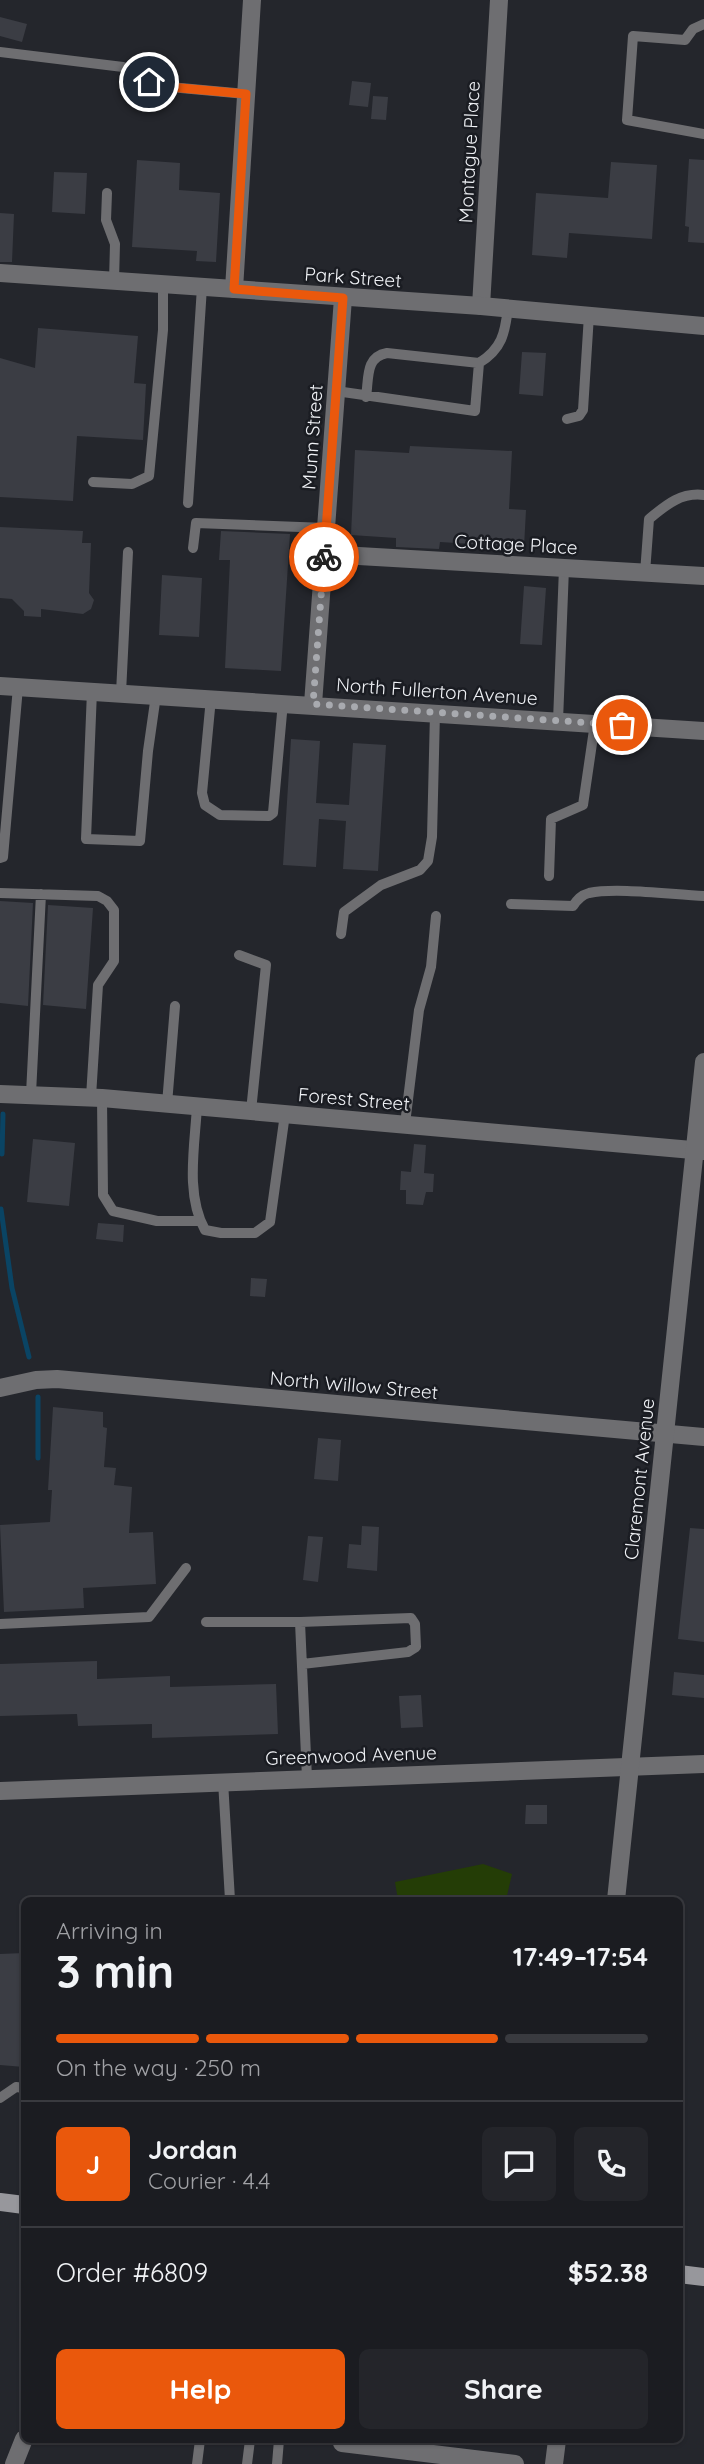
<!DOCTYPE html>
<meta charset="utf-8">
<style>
:root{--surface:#1b1c21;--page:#24252a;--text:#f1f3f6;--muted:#a0a1a5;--line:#393a3f;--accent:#ea580c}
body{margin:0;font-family:Quicksand,sans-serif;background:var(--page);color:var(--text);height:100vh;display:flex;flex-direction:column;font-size:26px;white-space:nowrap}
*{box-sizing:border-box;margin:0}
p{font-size:23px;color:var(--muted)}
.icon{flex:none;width:38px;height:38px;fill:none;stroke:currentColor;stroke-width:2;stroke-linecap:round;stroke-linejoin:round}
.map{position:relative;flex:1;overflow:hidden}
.panel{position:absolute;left:21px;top:1897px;width:662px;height:546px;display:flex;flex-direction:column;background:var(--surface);border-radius:10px;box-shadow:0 2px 5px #0004,0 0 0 2px var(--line)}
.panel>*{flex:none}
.pin{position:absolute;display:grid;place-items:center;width:60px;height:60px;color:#fff;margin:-30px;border:4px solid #fff;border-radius:50%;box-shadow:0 2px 7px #0007}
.courier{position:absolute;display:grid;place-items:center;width:70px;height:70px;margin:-35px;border:5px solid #ea580c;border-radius:50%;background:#fff;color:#222;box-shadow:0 2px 9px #0007}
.overview em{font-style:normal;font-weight:700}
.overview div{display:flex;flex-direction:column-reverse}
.overview{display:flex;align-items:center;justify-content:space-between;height:119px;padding:0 35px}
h1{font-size:46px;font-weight:700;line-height:52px}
.bar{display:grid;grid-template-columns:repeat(4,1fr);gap:10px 7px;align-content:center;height:84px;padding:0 35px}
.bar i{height:9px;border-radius:5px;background:var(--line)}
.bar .on{background:var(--accent)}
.bar p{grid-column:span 4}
.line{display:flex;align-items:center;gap:18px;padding:0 35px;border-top:2px solid var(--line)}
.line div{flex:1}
.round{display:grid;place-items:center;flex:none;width:74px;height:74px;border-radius:10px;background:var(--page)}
.primary-button{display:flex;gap:14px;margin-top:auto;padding:14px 35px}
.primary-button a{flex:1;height:80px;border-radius:10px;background:var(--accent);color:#fff;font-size:28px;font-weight:700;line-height:80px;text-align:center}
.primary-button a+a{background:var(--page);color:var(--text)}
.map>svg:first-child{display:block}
</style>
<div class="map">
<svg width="704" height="2464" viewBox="0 0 704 2464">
<rect width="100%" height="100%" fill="#24262c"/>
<path fill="#243d06" d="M483,1864L512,1874L506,1900H398L395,1882Z"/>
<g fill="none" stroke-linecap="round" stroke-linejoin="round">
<path stroke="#0a4464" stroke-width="5" d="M2,1154L3,1114
M1,1209L12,1288L29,1357
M38,1397V1458"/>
</g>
<path fill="#3b3d44" d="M0,17L27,24L22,42L0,36Z
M352,81L371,83L368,107L349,105Z
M373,96L388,97L386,120L371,119Z
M689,159L704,160V243L688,242L689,227L685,226Z
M137,160L180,163L179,190L220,193L216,262L196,261L197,251L132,247Z
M611,162L657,165L652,239L569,233L567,258L532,255L536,193L608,198Z
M54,172L87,173L85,214L52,212Z
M0,213L14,214L12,262H0Z
M38,328L138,336L134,383L146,384L143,440L77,436L73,501L0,497V358L35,368Z
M522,352L546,353L543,396L519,394Z
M410,446L512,451L509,509L526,510L524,547L440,542L439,549L396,547V538L351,535L355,450L409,453Z
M0,527L83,531L82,543H91L89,593L94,600L91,609L83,614L41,609V617L24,616V611L12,599L0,598Z
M221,531L290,534L281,671L225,668L230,560H219Z
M162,575L202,578L199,637L159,635Z
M524,586L546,588L542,645L520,644Z
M291,739L320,741L316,803L349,805L353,743L386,745L378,871L343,869L346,821L319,819L316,867L283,865Z
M0,901L33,903L28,1006L0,1003Z
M48,905L93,908L86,1009L43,1005Z
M33,1139L75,1143L69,1206L27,1202Z
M414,1144L426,1145L424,1173L434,1174L433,1192H426L423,1205L406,1204V1190H400L401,1171L411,1172Z
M98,1223L124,1225L123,1242L96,1239Z
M251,1278L267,1279L265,1297L250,1296Z
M53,1407L103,1412V1427L107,1428L104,1467L116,1468L114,1485L132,1487L129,1533L153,1532L156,1584L83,1588L84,1608L4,1612L0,1525L50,1522L52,1490H48Z
M318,1438L341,1440L338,1481L314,1479Z
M362,1526L379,1527L377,1571L347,1568L349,1544L361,1545Z
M690,1528L704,1529V1642L678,1639Z
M308,1536L323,1537L318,1582L303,1580Z
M97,1661V1679L170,1676V1687L276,1684L278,1734L152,1738V1724L78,1726L77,1714L0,1716V1664Z
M674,1672L704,1675V1698L672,1695Z
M421,1695L423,1727L401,1728L399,1696Z
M526,1805H547V1824H525Z
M24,1953V2067L0,2065V1954Z"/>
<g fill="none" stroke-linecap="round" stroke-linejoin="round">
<path stroke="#6e6e71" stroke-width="10" d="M704,24L693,29L685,40L633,36L627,120L704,134
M0,52L123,67L159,86L246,94
M107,193L106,220L115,244L114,281
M336,391L475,411L479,363C502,349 505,333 508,308
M366,397C369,378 365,357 387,353L479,363
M567,419L579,416L583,410L589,315
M93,482L132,484L149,476L163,330V284
M188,503L202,287
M193,548L196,523L326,528
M645,573L649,519C666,505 681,492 704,495
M92,691L86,839L140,841L148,751L156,695
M121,693L128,552
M211,698L202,793L205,805L220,815L269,816L273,813L283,702
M558,721L564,568
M0,858L3,857L18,687
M549,876L551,819L583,805L595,723
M0,893L98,896L107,901L114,910V961L98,985L91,1097
M511,904L573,906C577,900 581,895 589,893C617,887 674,895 704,896
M341,934L344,912L381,885L420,870L428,861L432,837L435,713
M239,955L266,965L251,1111
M31,1094L41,894
M102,1098L103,1195L113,1211L157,1221H200
M167,1104L175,1006
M197,1106C195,1145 185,1194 205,1230L221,1233H255L270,1222L285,1114
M405,1124L419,1010L431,967L436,916
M206,1622H300L307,1778
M300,1622L411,1618L415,1624L416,1647L408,1652L302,1664
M0,1624L149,1617L186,1568
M223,1781L230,1900
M0,2098L16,2087L24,2088
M197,2464L200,2440
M247,2464L250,2440
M277,2464L279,2440"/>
<path stroke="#6e6e71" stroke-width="18" d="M234,289L252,0
M481,306L499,0
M324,554L704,576
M0,686L704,731
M313,704L343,298
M0,1094L102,1098L704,1151
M0,1388L36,1380L57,1379L704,1437
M0,1791L704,1764
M342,2443L515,2464
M14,2464L24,2439"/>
<path stroke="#6e6e71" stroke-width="18" d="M0,273L481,306L704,326
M616,1900L704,1062
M554,2464L557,2440"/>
<path stroke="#97979c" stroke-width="18" d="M0,2202L24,2205
M679,2274L704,2277"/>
</g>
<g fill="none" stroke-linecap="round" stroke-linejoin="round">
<path stroke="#a8aaaf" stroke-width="7" stroke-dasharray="0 12.6" d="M324,557L313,704L622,725"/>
<path stroke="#ea580c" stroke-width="9" d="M149,82L159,86L246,94L234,289L343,298L324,557"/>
</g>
<g text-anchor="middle" stroke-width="5" stroke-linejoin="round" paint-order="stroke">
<g font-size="19" fill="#eff1f5" stroke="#1a1c22">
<text transform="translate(469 152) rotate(-87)" y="7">Montague Place</text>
<text transform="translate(353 277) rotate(4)" y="7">Park Street</text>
<text transform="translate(312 437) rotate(-86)" y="7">Munn Street</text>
<text transform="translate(516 544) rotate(3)" y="7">Cottage Place</text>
<text transform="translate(437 691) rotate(4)" y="7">North Fullerton Avenue</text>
<text transform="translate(354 1099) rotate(5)" y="7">Forest Street</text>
<text transform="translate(354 1385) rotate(5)" y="7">North Willow Street</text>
<text transform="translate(639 1479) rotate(-84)" y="7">Claremont Avenue</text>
<text transform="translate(351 1755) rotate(-2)" y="7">Greenwood Avenue</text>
</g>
</g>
</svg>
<div class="pin" style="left:622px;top:725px;background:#ea580c"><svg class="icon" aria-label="bag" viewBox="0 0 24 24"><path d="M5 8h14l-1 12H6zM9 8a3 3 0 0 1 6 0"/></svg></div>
<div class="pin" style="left:149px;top:82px;background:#1f2937"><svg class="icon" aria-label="home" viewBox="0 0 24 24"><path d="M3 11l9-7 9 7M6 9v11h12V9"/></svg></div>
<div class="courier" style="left:324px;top:557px"><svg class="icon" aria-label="bike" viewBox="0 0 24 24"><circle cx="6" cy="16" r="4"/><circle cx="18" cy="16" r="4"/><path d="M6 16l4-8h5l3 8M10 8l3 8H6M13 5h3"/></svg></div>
<section class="panel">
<div class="overview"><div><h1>3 min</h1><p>Arriving in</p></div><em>17:49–17:54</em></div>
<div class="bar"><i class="on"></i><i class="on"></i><i class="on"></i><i></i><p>On the way · 250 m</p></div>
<div class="line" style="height:126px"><b class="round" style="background:var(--accent);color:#fff">J</b><div><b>Jordan</b><p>Courier · 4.4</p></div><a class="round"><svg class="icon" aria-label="chat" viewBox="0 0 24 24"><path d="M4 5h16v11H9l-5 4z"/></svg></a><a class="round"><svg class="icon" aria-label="phone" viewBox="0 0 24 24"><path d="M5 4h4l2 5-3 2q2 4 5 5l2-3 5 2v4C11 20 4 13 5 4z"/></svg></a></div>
<div class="line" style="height:91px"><div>Order #6809</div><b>$52.38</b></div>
<div class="primary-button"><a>Help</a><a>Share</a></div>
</section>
</div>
